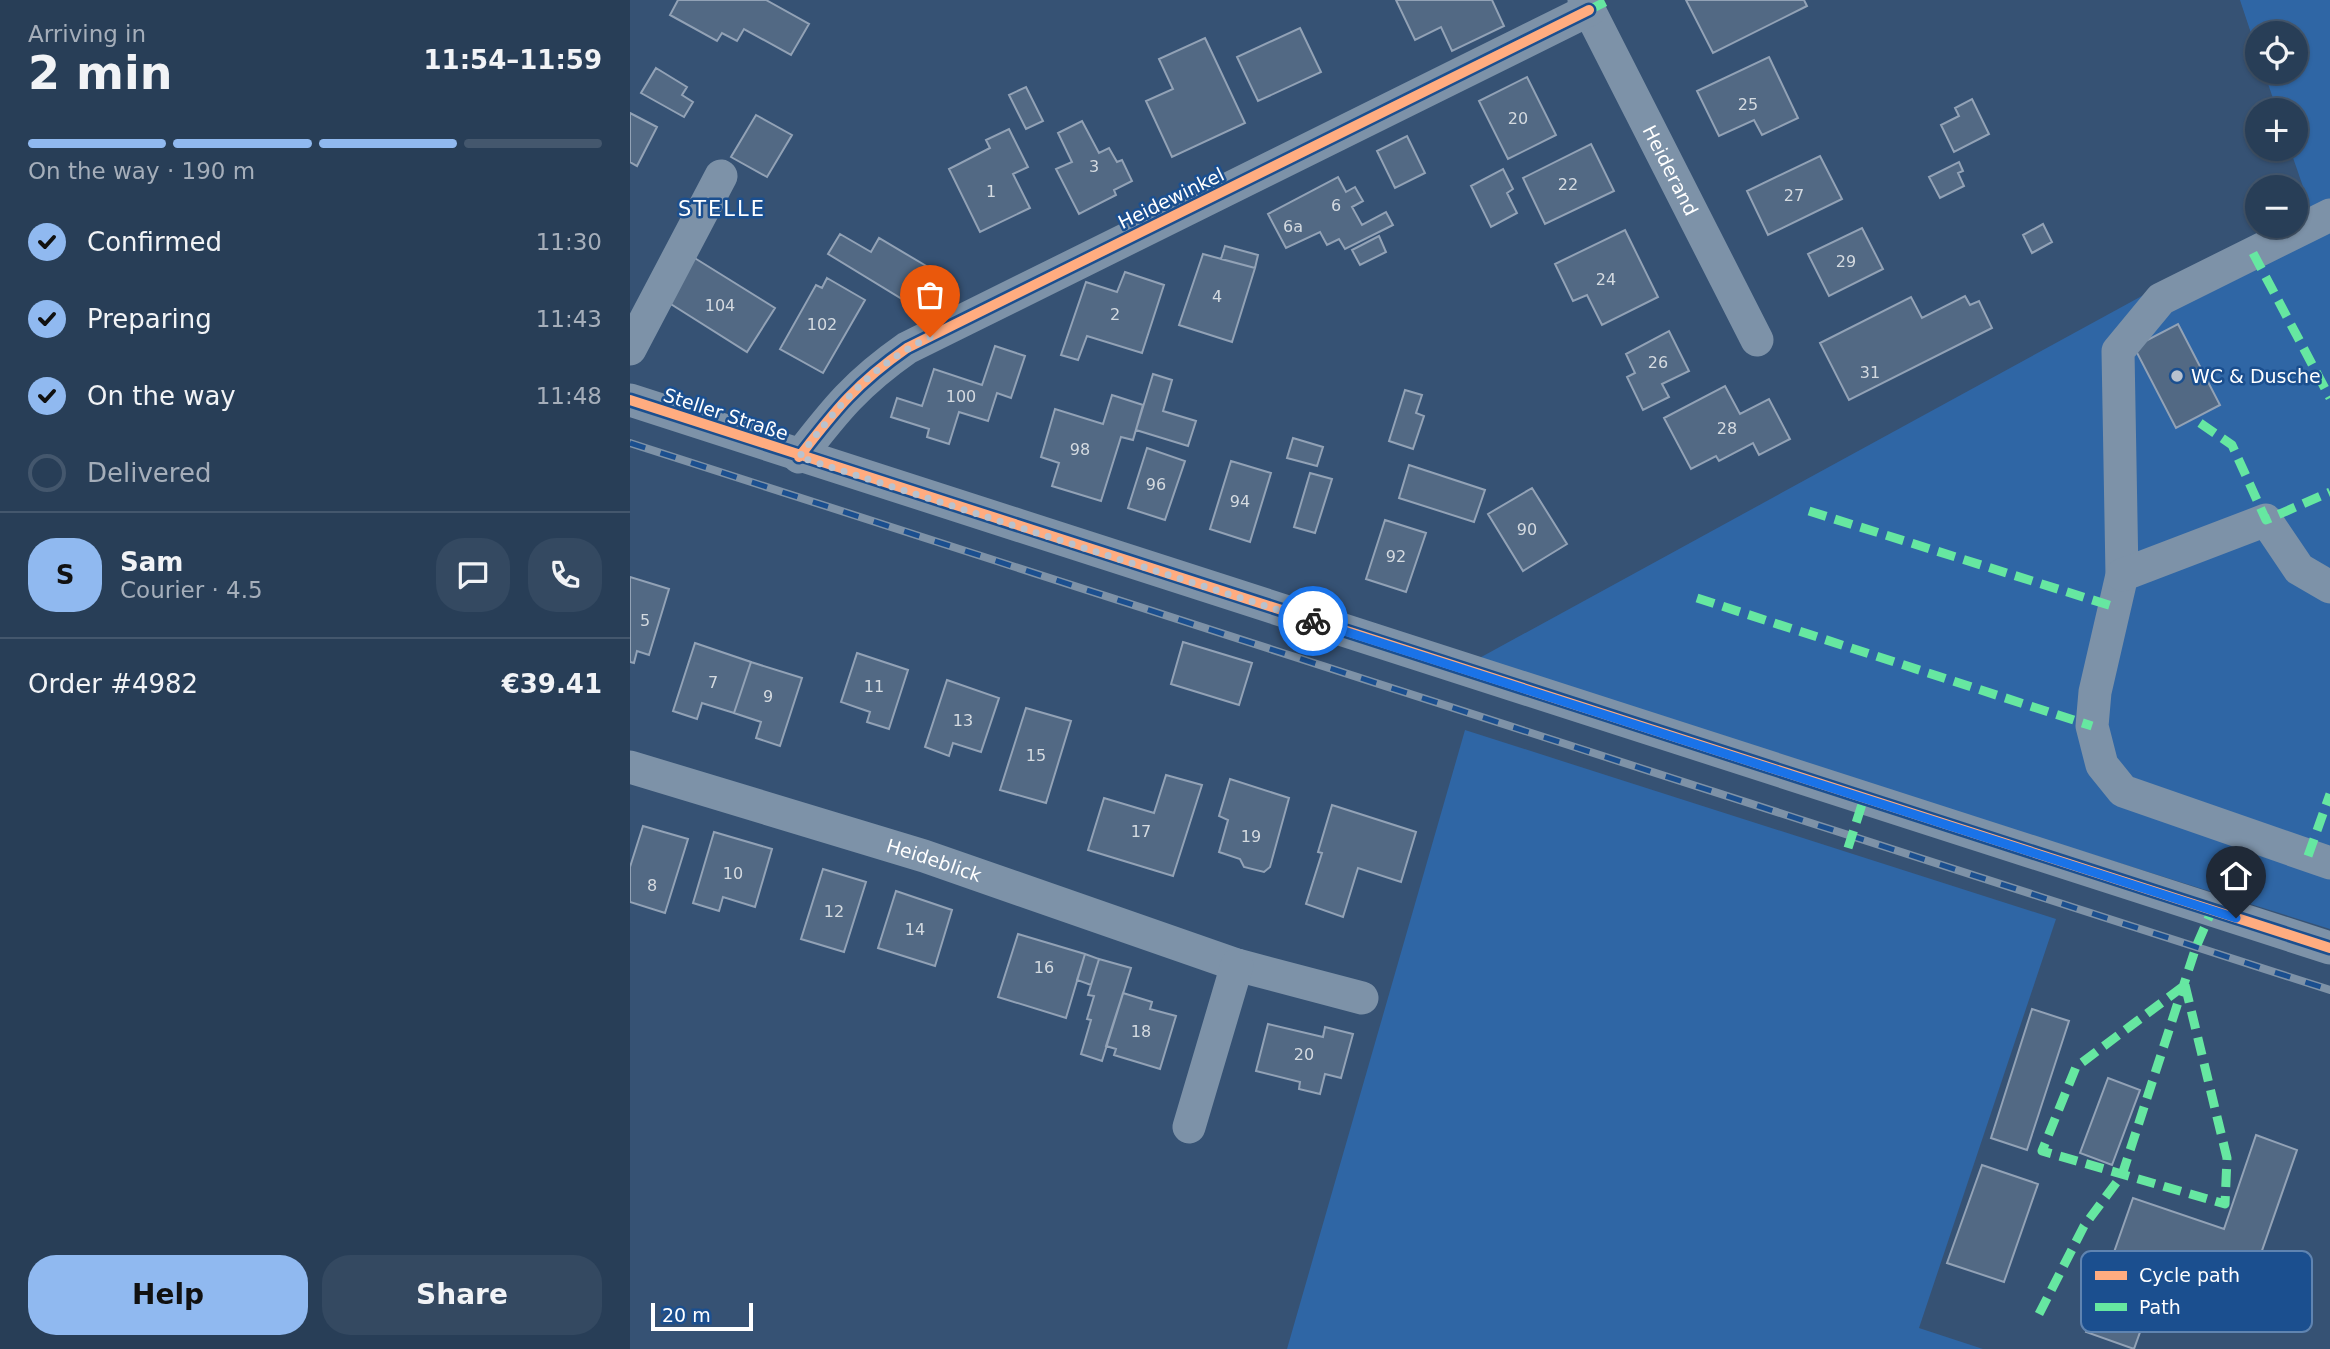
<!DOCTYPE html>
<meta charset="utf-8">
<style>
:root{--surface:#283e57;--page:#344961;--text:#f1f3f6;--muted:#a5aeba;--line:#44576d;--accent:#90b9f0}
body{margin:0;font-family:"DejaVu Sans",sans-serif;background:var(--page);color:var(--text);height:100vh;display:flex;flex-direction:column;font-size:26px;white-space:nowrap}
*{box-sizing:border-box;margin:0}
p{font-size:23px;color:var(--muted)}
.icon{flex:none;width:38px;height:38px;fill:none;stroke:currentColor;stroke-width:2;stroke-linecap:round;stroke-linejoin:round}
.map{position:relative;flex:1;overflow:hidden}
.side{display:flex;flex-direction:column;background:var(--surface);width:630px}
.side>*{flex:none}
.fabs{position:absolute;left:1615px;top:21px;display:grid;gap:14px}
.fabs a{display:grid;place-items:center;width:63px;height:63px;border-radius:50%;background:var(--surface);box-shadow:0 2px 5px #0004,0 0 0 2px var(--line);font-size:35px}
.scale{position:absolute;left:21px;bottom:18px;width:102px;box-sizing:border-box;padding-left:7px;border:4px solid #fff;border-top:0;font-size:19px;line-height:24px;white-space:nowrap;color:#fff;-webkit-text-stroke:5px #1b4f8f;paint-order:stroke}
.pin{position:absolute;display:grid;place-items:center;width:60px;height:60px;color:#fff;margin:-72px -30px;border-radius:50% 50% 50% 0;rotate:-45deg;box-shadow:0 0 7px #0007}
.pin .icon{rotate:45deg}
.courier{position:absolute;display:grid;place-items:center;width:70px;height:70px;margin:-35px;border:5px solid #1a73e8;border-radius:50%;background:#fff;color:#222;box-shadow:0 2px 9px #0007}
.head em{font-style:normal;font-weight:700}
.head div{display:flex;flex-direction:column-reverse}
.head{display:flex;align-items:center;justify-content:space-between;height:119px;padding:0 28px}
h1{font-size:46px;font-weight:700;line-height:52px}
.bar{display:grid;grid-template-columns:repeat(4,1fr);gap:10px 7px;align-content:center;height:84px;padding:0 28px}
.bar i{height:9px;border-radius:5px;background:var(--line)}
.bar .current{background:var(--accent)}
.bar p{grid-column:span 4}
.line{display:flex;align-items:center;gap:18px;padding:0 28px;border-top:2px solid var(--line)}
.line div{flex:1}
.round{display:grid;place-items:center;flex:none;width:74px;height:74px;border-radius:28px;background:var(--page)}
ol{padding:0 28px;list-style:none}
li{display:flex;align-items:center;gap:21px;height:77px}
li p{margin-inline-start:auto}
li .icon{padding:7px;border-radius:50%;background:var(--accent);color:#111;stroke-width:4}
li:last-child{color:var(--muted)}
li i{width:38px;height:38px;border:4px solid var(--line);border-radius:50%}
.cta{display:flex;gap:14px;margin-top:auto;padding:14px 28px}
.cta a{flex:1;height:80px;border-radius:28px;background:var(--accent);color:#111;font-size:28px;font-weight:700;line-height:80px;text-align:center}
.cta a+a{background:var(--page);color:var(--text)}
main{display:flex;flex:1;min-height:0}
.map>svg:first-child{display:block}
</style>
<main>
<section class="side">
<div class="head"><div><h1>2 min</h1><p>Arriving in</p></div><em>11:54–11:59</em></div>
<div class="bar"><i class="current"></i><i class="current"></i><i class="current"></i><i></i><p>On the way · 190 m</p></div>
<ol>
<li><svg class="icon" aria-label="check" viewBox="0 0 24 24"><path d="M5 12l5 5 9-10"/></svg>Confirmed<p>11:30</p></li>
<li><svg class="icon" aria-label="check" viewBox="0 0 24 24"><path d="M5 12l5 5 9-10"/></svg>Preparing<p>11:43</p></li>
<li><svg class="icon" aria-label="check" viewBox="0 0 24 24"><path d="M5 12l5 5 9-10"/></svg>On the way<p>11:48</p></li>
<li><i></i>Delivered</li>
</ol>
<div class="line" style="height:126px"><b class="round" style="background:var(--accent);color:#111">S</b><div><b>Sam</b><p>Courier · 4.5</p></div><a class="round"><svg class="icon" aria-label="chat" viewBox="0 0 24 24"><path d="M4 5h16v11H9l-5 4z"/></svg></a><a class="round"><svg class="icon" aria-label="phone" viewBox="0 0 24 24"><path d="M5 4h4l2 5-3 2q2 4 5 5l2-3 5 2v4C11 20 4 13 5 4z"/></svg></a></div>
<div class="line" style="height:91px"><div>Order #4982</div><b>€39.41</b></div>
<div class="cta"><a>Help</a><a>Share</a></div>
</section>
<div class="map">
<svg width="1700" height="1349" viewBox="0 0 1700 1349">
<rect width="100%" height="100%" fill="#365274"/>
<path fill="#2f66a5" d="M1610,0H1700V929L844,661L1640,226H1666V212L1679,204L1660,149H1666V110H1647L1634,72H1666V33H1628L1627,51Z
M835,730L1426,919L1289,1328L1353,1349H657Z"/>
<path fill="#526984" stroke="#92a2b6" stroke-width="2" d="M48,0H136L179,24L161,55L114,29L107,41L92,33L87,41L40,15Z
M766,0H862L874,26L822,51L811,27L785,40Z
M1056,0H1174L1177,6L1083,53Z
M670,28L691,72L628,101L607,57Z
M575,38L615,123L542,157L516,101L543,89L529,59Z
M1139,57L1168,118L1132,135L1124,120L1089,136L1067,91Z
M26,68L57,87L52,95L63,102L54,117L11,93Z
M897,77L926,135L878,159L849,101Z
M396,87L413,121L396,129L379,95Z
M1342,99L1359,134L1324,152L1311,125L1329,116L1325,108Z
M0,113L27,127L7,166L0,162Z
M126,115L162,135L137,177L101,157Z
M452,121L469,153L479,148L487,162L492,160L502,181L484,190L486,195L449,214L426,169L442,162L428,133Z
M379,129L398,167L383,174L400,208L350,232L319,169L360,148L356,140Z
M777,136L795,173L765,188L747,151Z
M961,144L984,191L915,224L893,178Z
M1190,156L1212,199L1138,235L1117,191Z
M1329,162L1333,171L1328,173L1334,186L1310,198L1299,177Z
M873,169L883,189L877,193L887,213L861,227L841,186Z
M708,177L716,192L725,187L733,201L722,207L732,225L756,212L763,225L715,249L709,239L697,245L690,232L656,248L638,214Z
M1413,224L1422,242L1402,253L1393,235Z
M1232,228L1253,269L1199,296L1178,254Z
M995,230L1028,297L972,325L957,295L943,301L925,264Z
M210,234L241,252L249,238L298,267L277,302L198,254Z
M749,236L756,252L730,265L722,250Z
M595,246L628,255L625,268L591,259Z
M573,254L625,268L602,342L549,325Z
M63,257L145,308L117,352L36,301Z
M495,272L534,285L512,353L457,336L448,360L431,355L456,282L487,292Z
M197,278L235,300L193,373L150,349L186,285L192,288Z
M1335,296L1340,305L1349,301L1362,328L1219,400L1190,343L1281,297L1292,318Z
M1548,324L1590,405L1546,428L1504,347Z
M1039,331L1059,371L1032,384L1039,397L1013,410L997,377L1005,373L996,354Z
M365,346L395,356L381,398L367,393L358,421L329,412L319,444L297,437L299,429L261,417L267,398L292,406L304,369L352,385Z
M523,374L542,380L533,411L566,421L558,446L506,430Z
M1095,386L1110,414L1139,399L1160,439L1129,455L1123,443L1089,461L1086,456L1061,469L1034,418Z
M775,390L792,395L786,413L794,416L783,449L759,441Z
M482,395L513,405L503,440L491,437L471,501L422,486L429,463L411,457L425,409L473,424Z
M663,438L693,447L687,466L657,458Z
M517,448L555,461L535,520L498,508Z
M601,461L641,473L620,542L580,529Z
M779,465L855,490L844,522L769,498Z
M680,473L702,479L685,533L664,527Z
M902,488L937,544L893,571L858,514Z
M755,520L796,533L776,592L736,579Z
M0,577L39,589L19,655L7,651L4,663L0,662Z
M553,642L622,663L609,705L541,684Z
M65,643L121,662L104,713L72,703L67,719L43,711Z
M227,653L278,670L259,729L237,722L240,712L211,702Z
M121,662L172,678L150,746L126,738L131,722L104,713Z
M317,680L369,698L351,752L323,743L319,756L295,747Z
M396,708L441,721L416,803L370,790Z
M536,775L572,785L543,876L458,850L474,798L524,813Z
M600,779L659,798L640,867L634,872L614,867L610,859L589,852L598,820L589,816Z
M702,805L786,832L771,882L728,868L713,917L676,904L692,853L688,852Z
M13,826L58,839L35,913L0,902V867Z
M84,832L142,849L125,907L93,897L89,911L63,903Z
M193,869L236,882L214,952L171,939Z
M266,891L322,910L305,966L248,948Z
M388,934L455,954L436,1018L368,997Z
M455,954L469,959L461,985L447,980Z
M469,959L501,968L472,1061L451,1054L461,1020L457,1019L464,996L458,995Z
M493,993L522,1002L520,1009L546,1016L530,1069L484,1055L486,1049L476,1046Z
M1402,1009L1439,1021L1397,1150L1361,1138Z
M638,1024L693,1037L695,1027L723,1034L711,1078L695,1074L690,1094L669,1089L670,1082L626,1071Z
M1478,1078L1510,1090L1482,1165L1450,1153Z
M1626,1135L1667,1150L1612,1308L1529,1279L1504,1349L1456,1332L1503,1198L1594,1229Z
M1352,1165L1408,1184L1374,1282L1317,1263Z"/>
<g fill="none" stroke-linecap="round" stroke-linejoin="round">
<g stroke="#7d92a8" stroke-width="33">
<path id="s1" d="M954,0L1127,340"/>
<path d="M1700,215L1531,299L1488,351L1492,575L1465,692L1462,726L1472,765L1493,791L1700,863"/>
<path d="M0,349L91,176"/>
<path d="M0,400L1700,948"/>
<path d="M169,457C206,409 227,383 277,348L959,10"/>
<path d="M1492,575L1636,520L1669,569L1700,587"/>
<path id="s2" d="M0,767L294,856L607,965L732,998"/>
<path d="M559,1127L607,965"/>
</g>
<g stroke="#7e92a7" stroke-width="8">
<path id="rail" d="M0,443L1700,990"/>
</g>
<use href="#rail" stroke="#1b4f8f" stroke-width="5" stroke-dasharray="16" stroke-linecap="butt"/>
<path stroke="#66e7a1" stroke-width="9" stroke-dasharray="18 9" stroke-linecap="butt" d="M959,10L979,0
M1623,253L1700,398
M1570,423L1602,445L1636,520L1700,492
M1179,511L1485,607
M1067,598L1462,726
M1218,848L1234,798
M1678,856L1700,794
M1555,985L1597,1158L1595,1204L1412,1151L1446,1067Z
M1409,1314L1454,1226L1492,1175L1566,947L1582,910"/>
<g stroke="#1b4f8f" stroke-width="15">
<path id="cycleway" d="M0,400L1700,948
M169,457C206,409 227,383 277,348L959,10"/>
</g>
<use href="#cycleway" stroke="#ffac80" stroke-width="10"/>
</g>
<g fill="none" stroke-linecap="round" stroke-linejoin="round">
<path stroke="#b9c2ce" stroke-width="7" stroke-dasharray="0 12.6" d="M300,337C240,366 209,405 169,457L683,621"/>
<path stroke="#1a73e8" stroke-width="9" d="M683,621L1606,918"/>
</g>
<circle fill="#b9c2ce" stroke="#1b4f8f" stroke-width="2.5" cx="1547" cy="376" r="7"/>
<g text-anchor="middle" stroke-width="5" stroke-linejoin="round" paint-order="stroke">
<g font-size="16" fill="#d4dae0">
<text x="1118" y="110">25</text>
<text x="888" y="124">20</text>
<text x="464" y="172">3</text>
<text x="938" y="190">22</text>
<text x="361" y="197">1</text>
<text x="1164" y="201">27</text>
<text x="706" y="211">6</text>
<text x="663" y="232">6a</text>
<text x="1216" y="267">29</text>
<text x="976" y="285">24</text>
<text x="587" y="302">4</text>
<text x="90" y="311">104</text>
<text x="485" y="320">2</text>
<text x="192" y="330">102</text>
<text x="1028" y="368">26</text>
<text x="1240" y="378">31</text>
<text x="331" y="402">100</text>
<text x="1097" y="434">28</text>
<text x="450" y="455">98</text>
<text x="526" y="490">96</text>
<text x="610" y="507">94</text>
<text x="897" y="535">90</text>
<text x="766" y="562">92</text>
<text x="15" y="626">5</text>
<text x="83" y="688">7</text>
<text x="244" y="692">11</text>
<text x="138" y="702">9</text>
<text x="333" y="726">13</text>
<text x="406" y="761">15</text>
<text x="511" y="837">17</text>
<text x="621" y="842">19</text>
<text x="103" y="879">10</text>
<text x="22" y="891">8</text>
<text x="204" y="917">12</text>
<text x="285" y="935">14</text>
<text x="414" y="973">16</text>
<text x="511" y="1037">18</text>
<text x="674" y="1060">20</text>
</g>
<g font-size="19" fill="#fff" stroke="#1b4f8f">
<text dy="7" stroke="none"><textPath href="#s1" startOffset="191">Heiderand</textPath></text>
<text transform="translate(541 198) rotate(-26)" y="7">Heidewinkel</text>
<text transform="translate(96 414) rotate(18)" y="7">Steller Straße</text>
<text dy="7" stroke="none"><textPath href="#s2" startOffset="318">Heideblick</textPath></text>
</g>
<g font-size="19" fill="#fff" stroke="#1b4f8f" text-anchor="start">
<text x="1561" y="383">WC &amp; Dusche</text>
</g>
<g font-size="21" letter-spacing="2" fill="#fff" stroke="#1b4f8f">
<text x="92" y="216">STELLE</text>
</g>
</g>
<rect x="1451" y="1251" width="231" height="81" rx="10" fill="#1b4f8f" stroke="#5f84b1" stroke-width="2"/>
<rect x="1465" y="1271" width="32" height="9" fill="#ffac80"/>
<rect x="1465" y="1303" width="32" height="8" fill="#66e7a1"/>
<g font-size="19" fill="#fff">
<text x="1509" y="1282">Cycle path</text>
<text x="1509" y="1314">Path</text>
</g>
</svg>
<div class="fabs">
<a><svg class="icon" aria-label="locate" viewBox="0 0 24 24"><circle cx="12" cy="12" r="6"/><path d="M12 2v4M12 18v4M2 12h4M18 12h4"/></svg></a>
<a>+</a>
<a>−</a>
</div>
<div class="scale">20 m</div>
<div class="pin" style="left:300px;top:337px;background:#ea580c"><svg class="icon" aria-label="bag" viewBox="0 0 24 24"><path d="M5 8h14l-1 12H6zM9 8a3 3 0 0 1 6 0"/></svg></div>
<div class="pin" style="left:1606px;top:918px;background:#1f2937"><svg class="icon" aria-label="home" viewBox="0 0 24 24"><path d="M3 11l9-7 9 7M6 9v11h12V9"/></svg></div>
<div class="courier" style="left:683px;top:621px"><svg class="icon" aria-label="bike" viewBox="0 0 24 24"><circle cx="6" cy="16" r="4"/><circle cx="18" cy="16" r="4"/><path d="M6 16l4-8h5l3 8M10 8l3 8H6M13 5h3"/></svg></div>
</div>
</main>
